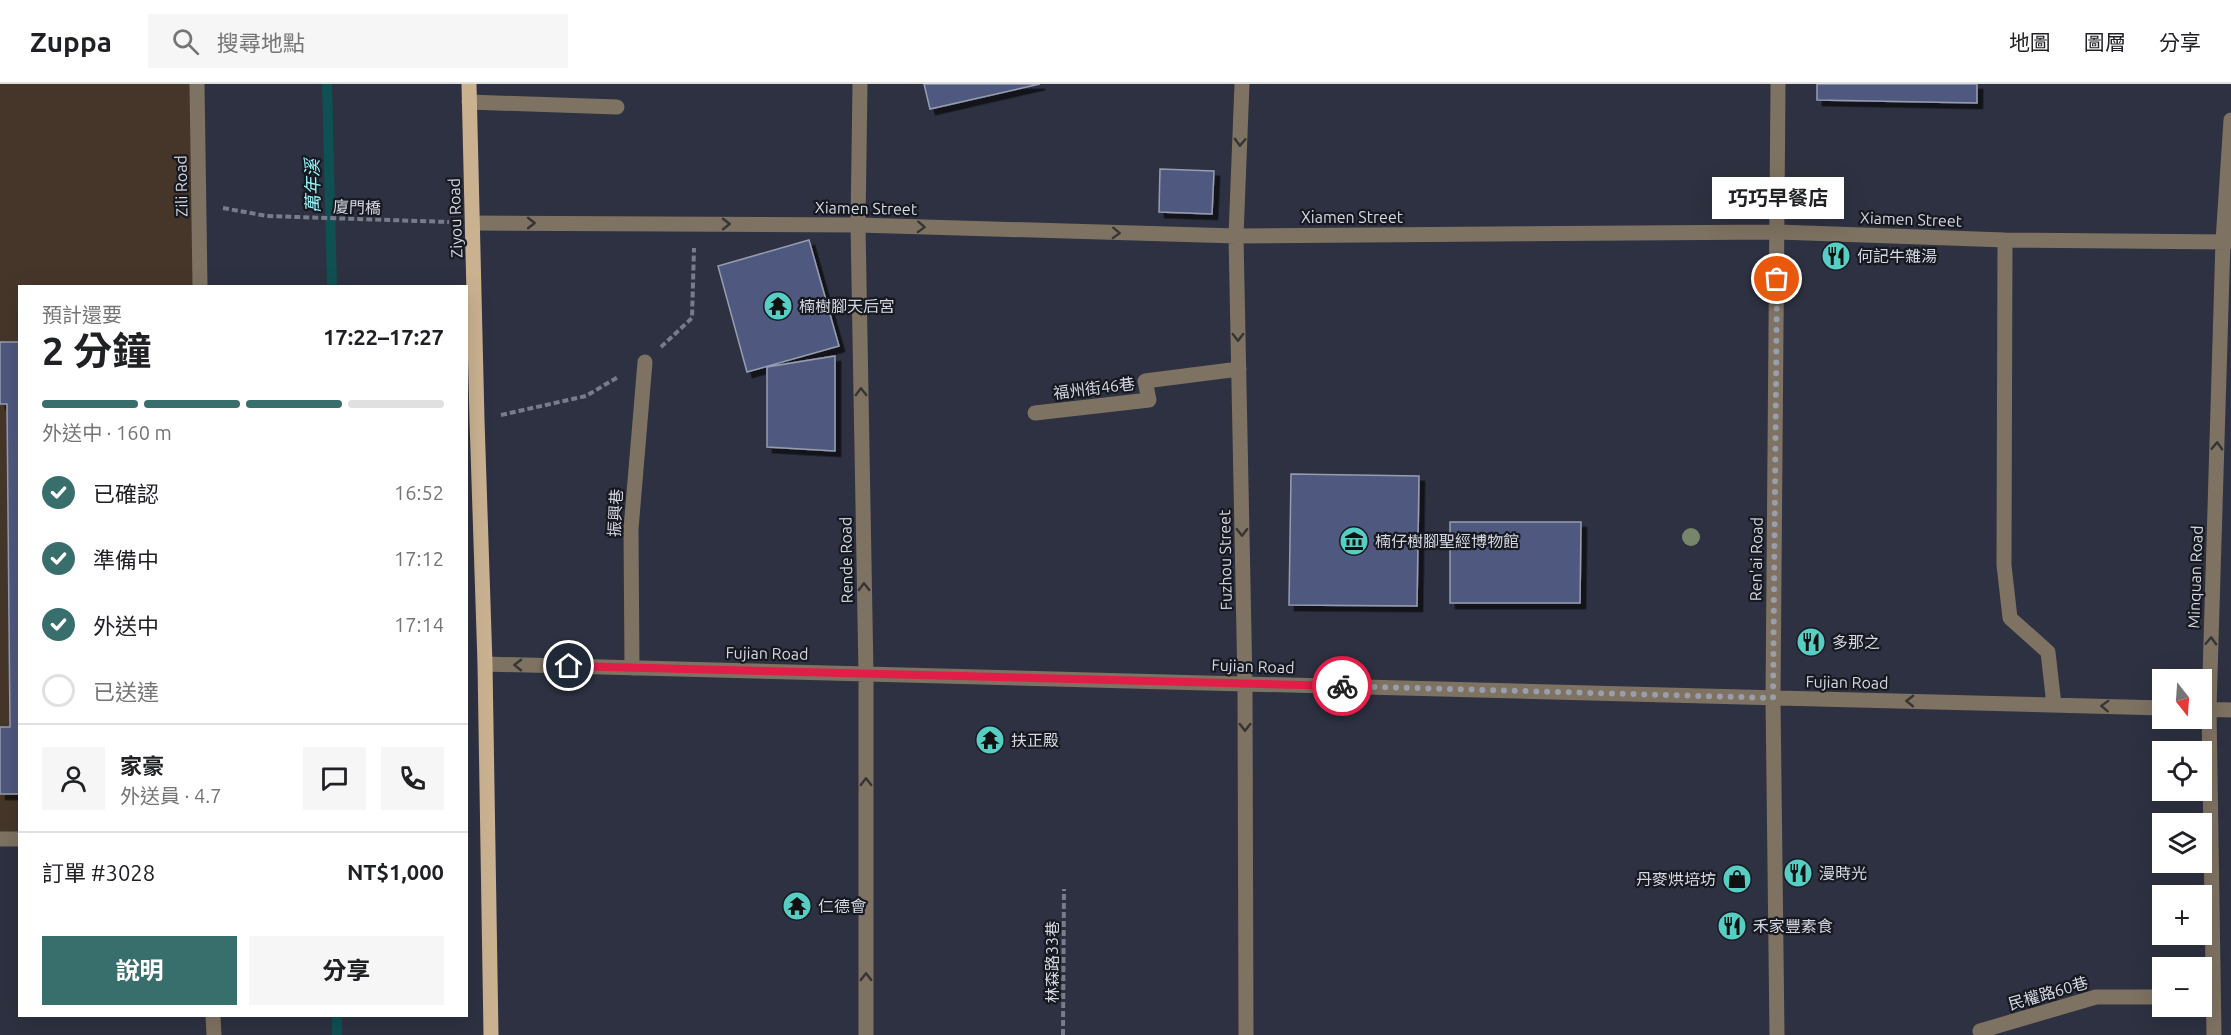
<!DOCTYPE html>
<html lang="zh-TW">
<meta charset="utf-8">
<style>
:root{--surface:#fff;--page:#f6f6f6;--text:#202124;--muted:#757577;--line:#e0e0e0;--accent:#386f6c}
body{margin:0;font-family:Ubuntu,"Noto Sans TC",sans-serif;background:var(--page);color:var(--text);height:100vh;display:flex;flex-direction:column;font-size:22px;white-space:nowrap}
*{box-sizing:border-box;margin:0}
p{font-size:20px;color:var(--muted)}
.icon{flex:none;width:33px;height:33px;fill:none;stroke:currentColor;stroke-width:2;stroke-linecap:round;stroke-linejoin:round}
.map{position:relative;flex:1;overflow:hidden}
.panel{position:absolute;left:18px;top:201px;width:450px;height:732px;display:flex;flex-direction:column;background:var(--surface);border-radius:0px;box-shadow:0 6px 24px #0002}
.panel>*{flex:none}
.needle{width:39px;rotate:163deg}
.fabs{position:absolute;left:2152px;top:585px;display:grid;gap:12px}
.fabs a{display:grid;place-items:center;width:60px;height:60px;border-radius:0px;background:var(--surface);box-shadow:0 6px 24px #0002;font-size:30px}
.pin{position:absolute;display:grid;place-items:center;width:51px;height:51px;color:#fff;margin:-26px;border:3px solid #fff;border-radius:50%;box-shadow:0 2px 6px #0007}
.courier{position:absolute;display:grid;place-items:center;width:60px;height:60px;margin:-30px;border:4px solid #e11d48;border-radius:50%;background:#fff;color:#222;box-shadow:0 2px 8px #0007}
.bubble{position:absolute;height:42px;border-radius:0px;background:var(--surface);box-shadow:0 6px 24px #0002;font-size:20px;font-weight:700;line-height:42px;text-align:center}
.summary em{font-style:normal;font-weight:700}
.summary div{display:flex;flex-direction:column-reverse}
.summary{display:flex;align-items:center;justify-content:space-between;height:102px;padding:0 24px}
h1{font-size:39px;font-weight:700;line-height:45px}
.bar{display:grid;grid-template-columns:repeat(4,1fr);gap:9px 6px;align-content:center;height:72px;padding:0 24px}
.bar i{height:8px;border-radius:4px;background:var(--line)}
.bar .on{background:var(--accent)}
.bar p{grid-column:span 4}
.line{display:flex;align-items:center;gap:15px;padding:0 24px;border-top:2px solid var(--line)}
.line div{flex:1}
.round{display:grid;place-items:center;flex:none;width:63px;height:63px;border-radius:0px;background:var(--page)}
ol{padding:0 24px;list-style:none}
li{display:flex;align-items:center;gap:18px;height:66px}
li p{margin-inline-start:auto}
li .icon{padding:6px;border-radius:50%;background:var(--accent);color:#fff;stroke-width:4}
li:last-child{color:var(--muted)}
li i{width:33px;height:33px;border:3px solid var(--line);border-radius:50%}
.button{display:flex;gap:12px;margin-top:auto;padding:12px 24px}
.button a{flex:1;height:69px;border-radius:0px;background:var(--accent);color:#fff;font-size:24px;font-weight:700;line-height:69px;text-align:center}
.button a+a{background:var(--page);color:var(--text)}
header{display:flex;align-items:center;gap:36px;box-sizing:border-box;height:84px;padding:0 30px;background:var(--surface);border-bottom:2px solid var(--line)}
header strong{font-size:28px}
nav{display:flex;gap:33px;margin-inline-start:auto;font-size:21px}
.search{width:420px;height:54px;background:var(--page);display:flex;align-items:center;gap:15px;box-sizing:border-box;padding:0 21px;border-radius:0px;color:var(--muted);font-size:22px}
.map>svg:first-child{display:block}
</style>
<header>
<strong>Zuppa</strong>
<div class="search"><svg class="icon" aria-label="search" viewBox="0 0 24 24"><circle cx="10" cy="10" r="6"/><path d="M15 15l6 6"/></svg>搜尋地點</div>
<nav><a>地圖</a><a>圖層</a><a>分享</a></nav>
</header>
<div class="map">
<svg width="2231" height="951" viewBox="0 0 2231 951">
<defs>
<filter id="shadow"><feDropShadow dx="5.5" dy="5.5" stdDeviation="0" flood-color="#0009"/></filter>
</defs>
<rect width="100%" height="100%" fill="#2d3141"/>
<path fill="#46362a" d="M0,0H197L200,202H20L19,755H0Z"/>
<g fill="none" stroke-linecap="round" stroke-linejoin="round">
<path stroke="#0f5053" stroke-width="10" d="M327,0L332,202
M337,951V932"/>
</g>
<path fill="#4f587e" stroke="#979db0" stroke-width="1.5" filter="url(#shadow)" d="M924,0H1040L930,25Z
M1817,0H1977V19L1817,16Z
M1160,85L1214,87L1212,130L1159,128Z
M809,156L839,262L747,288L718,182Z
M0,258H20V710H0V643H10L7,320H0Z
M835,272V367L767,363V283Z
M1291,390L1419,392L1417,522L1289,521Z
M1450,438H1581L1580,519H1450Z"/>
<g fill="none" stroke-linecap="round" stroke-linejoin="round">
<path stroke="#787b89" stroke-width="4" stroke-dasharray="6 3" stroke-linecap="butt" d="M223,124L267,132L449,138
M661,263L692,234L694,164
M501,331L586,312L618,293
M1063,951L1064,805"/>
<path stroke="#7e7262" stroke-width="15" d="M197,0L200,202
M860,0L858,141L866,590V951
M1242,0L1236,152L1245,600L1246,951
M469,18L617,23
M473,139L858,141L1236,152L1777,148L2005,156L2231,158
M2005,156L2004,481L2010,534L2048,568L2054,621
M1035,329L1149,316L1145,297L1239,285
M485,580L2163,624
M632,584L631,445L645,278
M2202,625L2231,626
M0,755H20
M213,932L214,951
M1980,947L2096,913H2163
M1777,951L1773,614L1778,0
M2214,951L2209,625L2223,157L2231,36"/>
<path stroke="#cab291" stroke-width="15" d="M469,0L477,336L485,580L491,951"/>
</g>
<circle fill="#778568" cx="1691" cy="453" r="9"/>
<defs><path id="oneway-chevron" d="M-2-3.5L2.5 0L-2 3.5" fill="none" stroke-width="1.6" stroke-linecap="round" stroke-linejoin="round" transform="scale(1.5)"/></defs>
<g stroke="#363434">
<use href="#oneway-chevron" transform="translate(1240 58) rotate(92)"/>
<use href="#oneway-chevron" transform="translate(531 139)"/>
<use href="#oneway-chevron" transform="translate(726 140)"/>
<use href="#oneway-chevron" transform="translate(921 143) rotate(2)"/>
<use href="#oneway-chevron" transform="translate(1116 149) rotate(2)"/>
<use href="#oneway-chevron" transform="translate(1238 253) rotate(89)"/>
<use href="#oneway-chevron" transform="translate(861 308) rotate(-91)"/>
<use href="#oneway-chevron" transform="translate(2217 362) rotate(-88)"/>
<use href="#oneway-chevron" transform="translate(1242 448) rotate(89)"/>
<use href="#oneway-chevron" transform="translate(864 503) rotate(-91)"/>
<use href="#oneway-chevron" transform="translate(2211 557) rotate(-88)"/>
<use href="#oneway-chevron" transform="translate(518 581) rotate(-179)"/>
<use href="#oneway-chevron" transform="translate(1910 617) rotate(-179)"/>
<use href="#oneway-chevron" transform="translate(2105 622) rotate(-178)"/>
<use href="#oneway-chevron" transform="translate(1245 643) rotate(90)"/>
<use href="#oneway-chevron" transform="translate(866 698) rotate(-90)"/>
<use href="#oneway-chevron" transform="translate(866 893) rotate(-90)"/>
</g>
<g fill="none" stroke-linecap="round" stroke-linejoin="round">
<path stroke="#9a9eaa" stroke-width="6" stroke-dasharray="0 10.8" d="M1342,602L1773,614L1777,195"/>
<path stroke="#e11d48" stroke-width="8" d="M569,582L1342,602"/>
</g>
<defs>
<g id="restaurant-disc" transform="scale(1.5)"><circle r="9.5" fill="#56cec3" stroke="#171920"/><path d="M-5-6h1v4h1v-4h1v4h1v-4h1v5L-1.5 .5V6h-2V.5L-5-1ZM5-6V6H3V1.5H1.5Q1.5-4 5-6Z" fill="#111"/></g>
<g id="temple-disc" transform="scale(1.5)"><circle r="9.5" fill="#56cec3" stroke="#171920"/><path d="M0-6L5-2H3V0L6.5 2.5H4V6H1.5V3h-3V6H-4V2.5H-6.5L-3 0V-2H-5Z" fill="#111"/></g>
<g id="museum-disc" transform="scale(1.5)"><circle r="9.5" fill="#56cec3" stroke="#171920"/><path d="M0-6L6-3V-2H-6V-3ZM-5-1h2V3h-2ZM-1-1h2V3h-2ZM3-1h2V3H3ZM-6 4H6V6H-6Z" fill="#111"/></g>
<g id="shop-disc" transform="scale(1.5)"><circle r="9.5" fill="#56cec3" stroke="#171920"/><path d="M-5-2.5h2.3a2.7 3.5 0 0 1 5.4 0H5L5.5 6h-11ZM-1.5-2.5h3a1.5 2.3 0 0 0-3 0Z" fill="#111"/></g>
</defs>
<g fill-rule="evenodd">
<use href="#restaurant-disc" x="1836" y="172"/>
<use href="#temple-disc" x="778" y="222"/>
<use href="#museum-disc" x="1354" y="457"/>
<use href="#restaurant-disc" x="1811" y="558"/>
<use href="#temple-disc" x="990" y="656"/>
<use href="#restaurant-disc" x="1798" y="789"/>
<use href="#shop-disc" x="1737" y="795"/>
<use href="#temple-disc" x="797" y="822"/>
<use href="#restaurant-disc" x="1732" y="842"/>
</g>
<g text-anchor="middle" stroke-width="4.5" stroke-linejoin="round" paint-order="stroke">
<g font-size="16" fill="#d5d8e2" stroke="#171920">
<text transform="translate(181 102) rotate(-91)" y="6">Zili Road</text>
<text transform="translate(357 123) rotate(2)" y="6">廈門橋</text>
<text transform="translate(866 124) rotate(1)" y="6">Xiamen Street</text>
<text x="1352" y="139">Xiamen Street</text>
<text transform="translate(455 134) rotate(-92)" y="6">Ziyou Road</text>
<text transform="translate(1911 135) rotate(2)" y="6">Xiamen Street</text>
<text transform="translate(1094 304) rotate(-7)" y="6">福州街46巷</text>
<text transform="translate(615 429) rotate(-87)" y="6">振興巷</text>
<text transform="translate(1756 475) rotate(-89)" y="6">Ren'ai Road</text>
<text transform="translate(846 476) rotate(-91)" y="6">Rende Road</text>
<text transform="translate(1225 476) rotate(-91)" y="6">Fuzhou Street</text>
<text transform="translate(2195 493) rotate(-88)" y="6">Minquan Road</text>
<text transform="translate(767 569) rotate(1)" y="6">Fujian Road</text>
<text transform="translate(1253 582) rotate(2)" y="6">Fujian Road</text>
<text transform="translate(1847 598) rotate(1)" y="6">Fujian Road</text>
<text transform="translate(1052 878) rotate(-90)" y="6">林森路33巷</text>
<text transform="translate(2048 909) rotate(-16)" y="6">民權路60巷</text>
</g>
<g font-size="16" fill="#d5d8e2" stroke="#171920" text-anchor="start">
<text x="1857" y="178">何記牛雜湯</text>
<text x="799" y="228">楠樹腳天后宮</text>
<text x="1375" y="463">楠仔樹腳聖經博物館</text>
<text x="1832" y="564">多那之</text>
<text x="1011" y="662">扶正殿</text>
<text x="1819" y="795">漫時光</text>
<text x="1716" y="801" text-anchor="end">丹麥烘培坊</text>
<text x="818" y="828">仁德會</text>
<text x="1753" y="848">禾家豐素食</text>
</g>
<g font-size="18" font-style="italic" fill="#94f5f9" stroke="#171920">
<text transform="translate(313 102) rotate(-91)" y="6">萬年溪</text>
</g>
</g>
</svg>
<div class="fabs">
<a><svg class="needle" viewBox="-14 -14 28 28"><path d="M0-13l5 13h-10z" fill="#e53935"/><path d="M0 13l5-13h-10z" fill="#757577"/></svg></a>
<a><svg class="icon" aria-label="locate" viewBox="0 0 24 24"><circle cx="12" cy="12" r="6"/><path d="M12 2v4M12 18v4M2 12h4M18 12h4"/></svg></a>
<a><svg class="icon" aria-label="layers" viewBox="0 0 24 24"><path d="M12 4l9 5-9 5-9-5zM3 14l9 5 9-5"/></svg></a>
<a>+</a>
<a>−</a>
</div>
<div class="pin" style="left:1777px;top:195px;background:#ea580c"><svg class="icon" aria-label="bag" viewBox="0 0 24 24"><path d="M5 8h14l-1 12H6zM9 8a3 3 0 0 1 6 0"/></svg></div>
<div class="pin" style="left:569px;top:582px;background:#1f2937"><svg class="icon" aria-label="home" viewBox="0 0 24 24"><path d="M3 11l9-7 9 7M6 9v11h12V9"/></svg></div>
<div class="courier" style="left:1342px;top:602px"><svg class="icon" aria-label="bike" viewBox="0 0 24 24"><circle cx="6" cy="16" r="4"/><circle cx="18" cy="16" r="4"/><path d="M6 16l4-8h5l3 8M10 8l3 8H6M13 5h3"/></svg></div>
<div class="bubble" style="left:1712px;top:93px;width:132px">巧巧早餐店</div>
<section class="panel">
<div class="summary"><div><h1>2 分鐘</h1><p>預計還要</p></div><em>17:22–17:27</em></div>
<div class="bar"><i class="on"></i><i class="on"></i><i class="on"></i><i></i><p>外送中 · 160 m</p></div>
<ol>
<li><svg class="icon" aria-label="check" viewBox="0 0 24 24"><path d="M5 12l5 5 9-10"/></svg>已確認<p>16:52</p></li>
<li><svg class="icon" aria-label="check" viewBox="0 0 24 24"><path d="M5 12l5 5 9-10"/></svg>準備中<p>17:12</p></li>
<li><svg class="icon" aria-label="check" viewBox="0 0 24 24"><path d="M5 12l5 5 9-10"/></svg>外送中<p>17:14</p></li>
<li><i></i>已送達</li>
</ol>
<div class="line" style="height:108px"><a class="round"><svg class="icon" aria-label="person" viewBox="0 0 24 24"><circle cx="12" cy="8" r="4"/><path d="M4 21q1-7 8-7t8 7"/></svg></a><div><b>家豪</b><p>外送員 · 4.7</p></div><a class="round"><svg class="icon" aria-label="chat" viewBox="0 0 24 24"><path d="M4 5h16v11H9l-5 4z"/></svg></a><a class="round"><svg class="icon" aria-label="phone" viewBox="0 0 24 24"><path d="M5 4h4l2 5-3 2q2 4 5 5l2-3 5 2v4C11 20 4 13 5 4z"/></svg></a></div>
<div class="line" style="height:78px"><div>訂單 #3028</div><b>NT$1,000</b></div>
<div class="button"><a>說明</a><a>分享</a></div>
</section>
</div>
